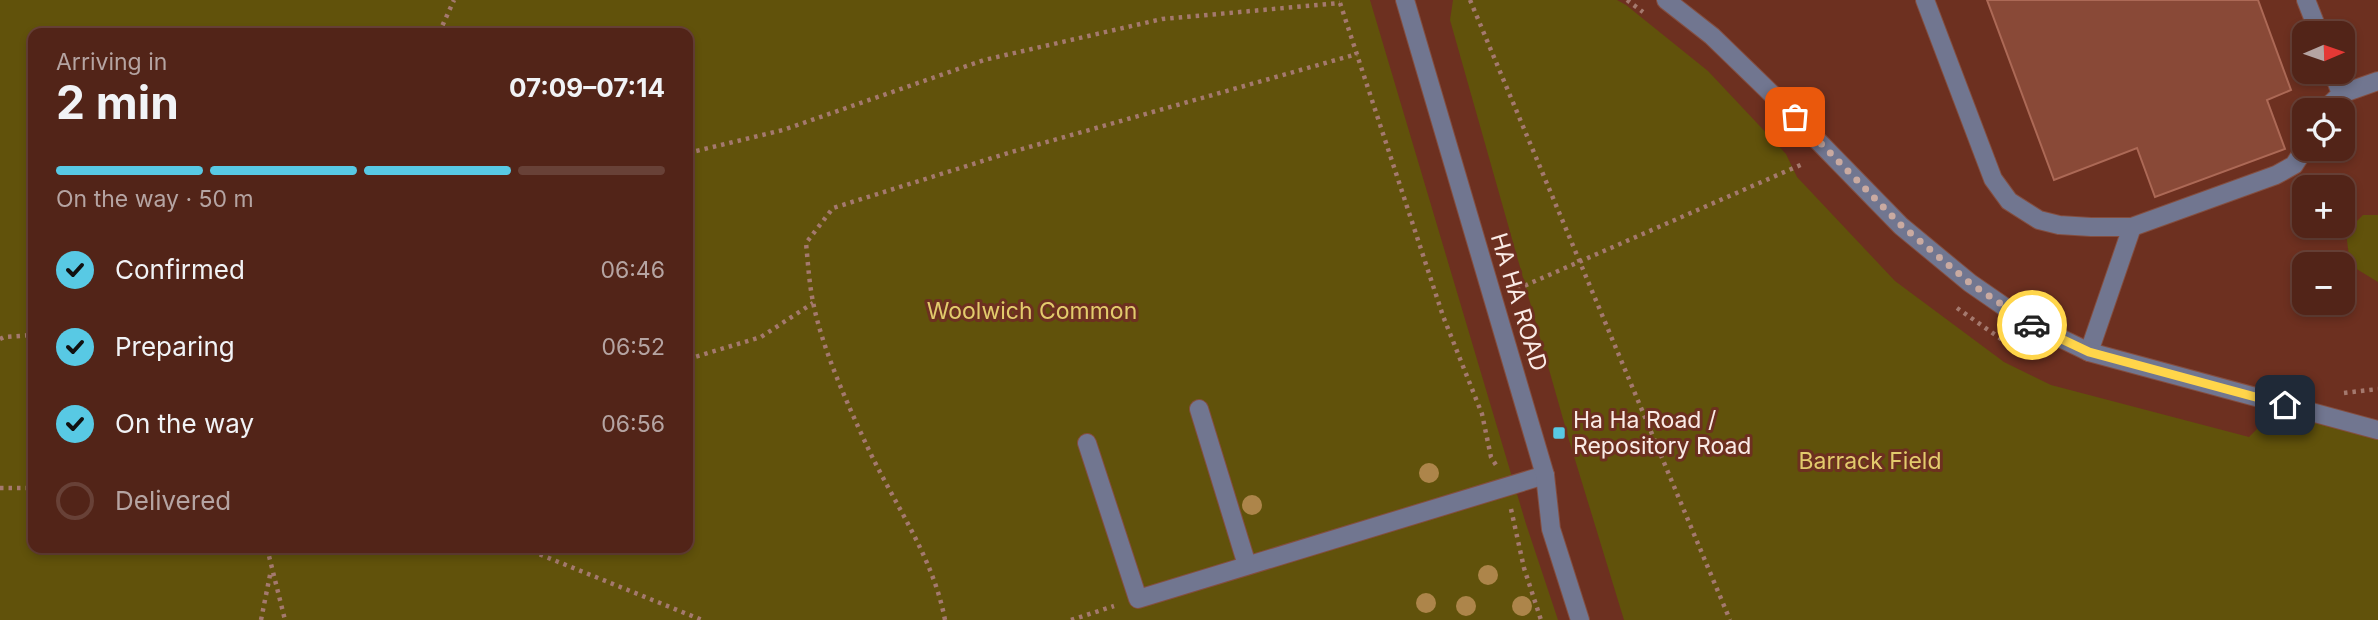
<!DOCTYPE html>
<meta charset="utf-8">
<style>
:root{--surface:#522418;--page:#582c21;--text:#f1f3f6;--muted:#b5a4a2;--line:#684137;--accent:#58c9e4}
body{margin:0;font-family:Inter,sans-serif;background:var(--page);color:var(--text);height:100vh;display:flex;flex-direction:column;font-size:26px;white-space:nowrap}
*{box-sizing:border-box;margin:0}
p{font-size:23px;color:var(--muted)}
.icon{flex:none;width:38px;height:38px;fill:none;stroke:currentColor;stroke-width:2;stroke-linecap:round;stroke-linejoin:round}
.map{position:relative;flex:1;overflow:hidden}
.details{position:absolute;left:28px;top:28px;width:665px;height:525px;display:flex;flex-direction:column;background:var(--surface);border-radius:14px;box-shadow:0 4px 10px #0003,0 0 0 2px var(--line)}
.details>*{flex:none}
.needle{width:46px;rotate:88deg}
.fabs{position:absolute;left:2292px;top:21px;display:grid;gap:14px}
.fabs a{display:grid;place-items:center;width:63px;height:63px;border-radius:14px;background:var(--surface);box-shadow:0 4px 10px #0003,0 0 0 2px var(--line);font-size:35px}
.pin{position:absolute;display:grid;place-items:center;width:60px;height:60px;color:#fff;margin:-30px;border-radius:14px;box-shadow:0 4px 10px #0006}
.courier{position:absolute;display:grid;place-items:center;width:70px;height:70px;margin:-35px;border:5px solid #ffd54a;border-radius:50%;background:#fff;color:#222;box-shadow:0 2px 9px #0007}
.headline em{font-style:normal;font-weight:700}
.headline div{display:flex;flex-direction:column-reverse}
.headline{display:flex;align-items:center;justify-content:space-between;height:119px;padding:0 28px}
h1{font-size:46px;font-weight:700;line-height:52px}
.bar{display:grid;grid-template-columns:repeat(4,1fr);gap:10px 7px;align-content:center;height:84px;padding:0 28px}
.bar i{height:9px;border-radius:5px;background:var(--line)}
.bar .active{background:var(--accent)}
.bar p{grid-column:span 4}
ol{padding:0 28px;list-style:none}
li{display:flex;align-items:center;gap:21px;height:77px}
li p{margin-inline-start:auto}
li .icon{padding:7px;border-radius:50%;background:var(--accent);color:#111;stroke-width:4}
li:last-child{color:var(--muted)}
li i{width:38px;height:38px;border:4px solid var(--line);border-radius:50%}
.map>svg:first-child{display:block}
</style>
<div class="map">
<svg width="2378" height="620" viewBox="0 0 2378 620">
<rect width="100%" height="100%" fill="#6d3020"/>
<path fill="#61520b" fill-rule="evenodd" d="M0,0H1370L1526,524L1558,620H0ZM33,33H688V548H33Z
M1453,0H1617L1626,5L1708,71L1786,154L1797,177L1895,281L2004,362L2051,385L2249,437L2261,425L2287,416L2309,412L2378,434V620H1624L1569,440L1450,20Z
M2363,215H2378V282L2350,265L2346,232Z"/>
<path fill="#894937" stroke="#ac6956" stroke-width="2" d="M1987,0H2258L2291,90L2267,100L2285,149L2155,197L2137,148L2054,180Z"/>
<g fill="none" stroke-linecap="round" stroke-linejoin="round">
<g stroke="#844e40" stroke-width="20">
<path id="service" d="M1925,0L1993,179L2009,201L2039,220L2059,225L2091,227H2132L2276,175L2294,165L2305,148
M2306,0L2319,33
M2333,72L2341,94
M2324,110L2341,94L2378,81
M2089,352L2132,227
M1199,409L1247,565
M1087,443L1138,599L1545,475"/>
</g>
<g stroke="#844e40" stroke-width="20">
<path id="tertiary" d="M1405,0L1545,475L1551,529L1580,620
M1666,0L1712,36L1779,101L1901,226L1970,283L2025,321L2089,352L2378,430"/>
</g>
<path stroke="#a4796e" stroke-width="4.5" stroke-dasharray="3.5 5" stroke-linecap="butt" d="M1470,0L1730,620
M1627,0L1643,12
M1340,3L1443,316L1482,414L1491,457L1496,465
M439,33L454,0
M688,153L783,130L984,60L1162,19L1340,3
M1517,289L1805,163
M1957,308L2004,341
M0,339L4,337L33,335
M688,359L761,337L813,303
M2344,393L2378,389
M0,488H33
M1511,509L1524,568L1541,620
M267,548L285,620
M524,548L702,620
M261,620L271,570
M945,620C933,556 894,504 867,446C847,403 822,348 813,302C809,282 808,263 806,243L833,208L1008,153L1357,54
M1071,620L1114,606"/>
<use href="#service" stroke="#717690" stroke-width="18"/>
<use href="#tertiary" stroke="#717690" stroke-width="18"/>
</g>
<g fill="#ad854a">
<circle cx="1429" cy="473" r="10"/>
<circle cx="1252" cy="505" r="10"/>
<circle cx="1488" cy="575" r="10"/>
<circle cx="1426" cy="603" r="10"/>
<circle cx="1466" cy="606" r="10"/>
<circle cx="1522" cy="606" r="10"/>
</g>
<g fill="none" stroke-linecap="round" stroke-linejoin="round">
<path stroke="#c9aaa1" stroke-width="7" stroke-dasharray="0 12.6" d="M1795,117L1902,226L1970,283L2032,325"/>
<path stroke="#ffd54a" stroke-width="9" d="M2032,325L2089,352L2285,405"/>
</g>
<rect fill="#58c9e4" stroke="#6d3020" stroke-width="2.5" x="1552" y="426" width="14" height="14" rx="3.5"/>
<g text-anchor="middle" stroke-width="6" stroke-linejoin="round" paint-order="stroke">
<g font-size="23" fill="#faebe6" stroke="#6d3020">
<text transform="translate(1519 302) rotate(73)" y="8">HA HA ROAD</text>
</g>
<g font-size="23" fill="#e2cb6c" stroke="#6d3020">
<text x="1032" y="319">Woolwich Common</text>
<text x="1870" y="469">Barrack Field</text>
</g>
<g font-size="23" fill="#faebe6" stroke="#6d3020" text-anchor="start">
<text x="1573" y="428">Ha Ha Road /<tspan x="1573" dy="26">Repository Road</tspan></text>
</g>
</g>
</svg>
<div class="fabs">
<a><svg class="needle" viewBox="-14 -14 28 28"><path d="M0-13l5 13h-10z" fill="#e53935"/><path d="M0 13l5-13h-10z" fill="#b5a4a2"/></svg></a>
<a><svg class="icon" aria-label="locate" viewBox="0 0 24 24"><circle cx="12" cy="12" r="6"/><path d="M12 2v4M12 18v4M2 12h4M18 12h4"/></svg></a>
<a>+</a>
<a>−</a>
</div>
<div class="pin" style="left:1795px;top:117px;background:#ea580c"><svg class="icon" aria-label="bag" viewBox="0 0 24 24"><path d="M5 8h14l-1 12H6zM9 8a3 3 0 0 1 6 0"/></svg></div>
<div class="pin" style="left:2285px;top:405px;background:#1f2937"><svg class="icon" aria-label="home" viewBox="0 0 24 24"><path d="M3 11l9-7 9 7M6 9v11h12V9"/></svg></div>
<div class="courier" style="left:2032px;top:325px"><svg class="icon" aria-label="car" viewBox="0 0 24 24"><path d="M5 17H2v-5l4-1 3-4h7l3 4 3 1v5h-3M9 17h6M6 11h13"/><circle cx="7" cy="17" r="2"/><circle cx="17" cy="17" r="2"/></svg></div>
<section class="details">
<div class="headline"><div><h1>2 min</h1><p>Arriving in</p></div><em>07:09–07:14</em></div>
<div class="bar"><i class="active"></i><i class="active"></i><i class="active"></i><i></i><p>On the way · 50 m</p></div>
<ol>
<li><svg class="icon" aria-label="check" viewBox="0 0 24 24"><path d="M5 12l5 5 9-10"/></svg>Confirmed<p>06:46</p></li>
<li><svg class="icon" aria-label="check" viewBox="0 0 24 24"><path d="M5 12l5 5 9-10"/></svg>Preparing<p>06:52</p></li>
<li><svg class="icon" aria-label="check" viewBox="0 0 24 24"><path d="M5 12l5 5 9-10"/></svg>On the way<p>06:56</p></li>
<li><i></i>Delivered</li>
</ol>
</section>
</div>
